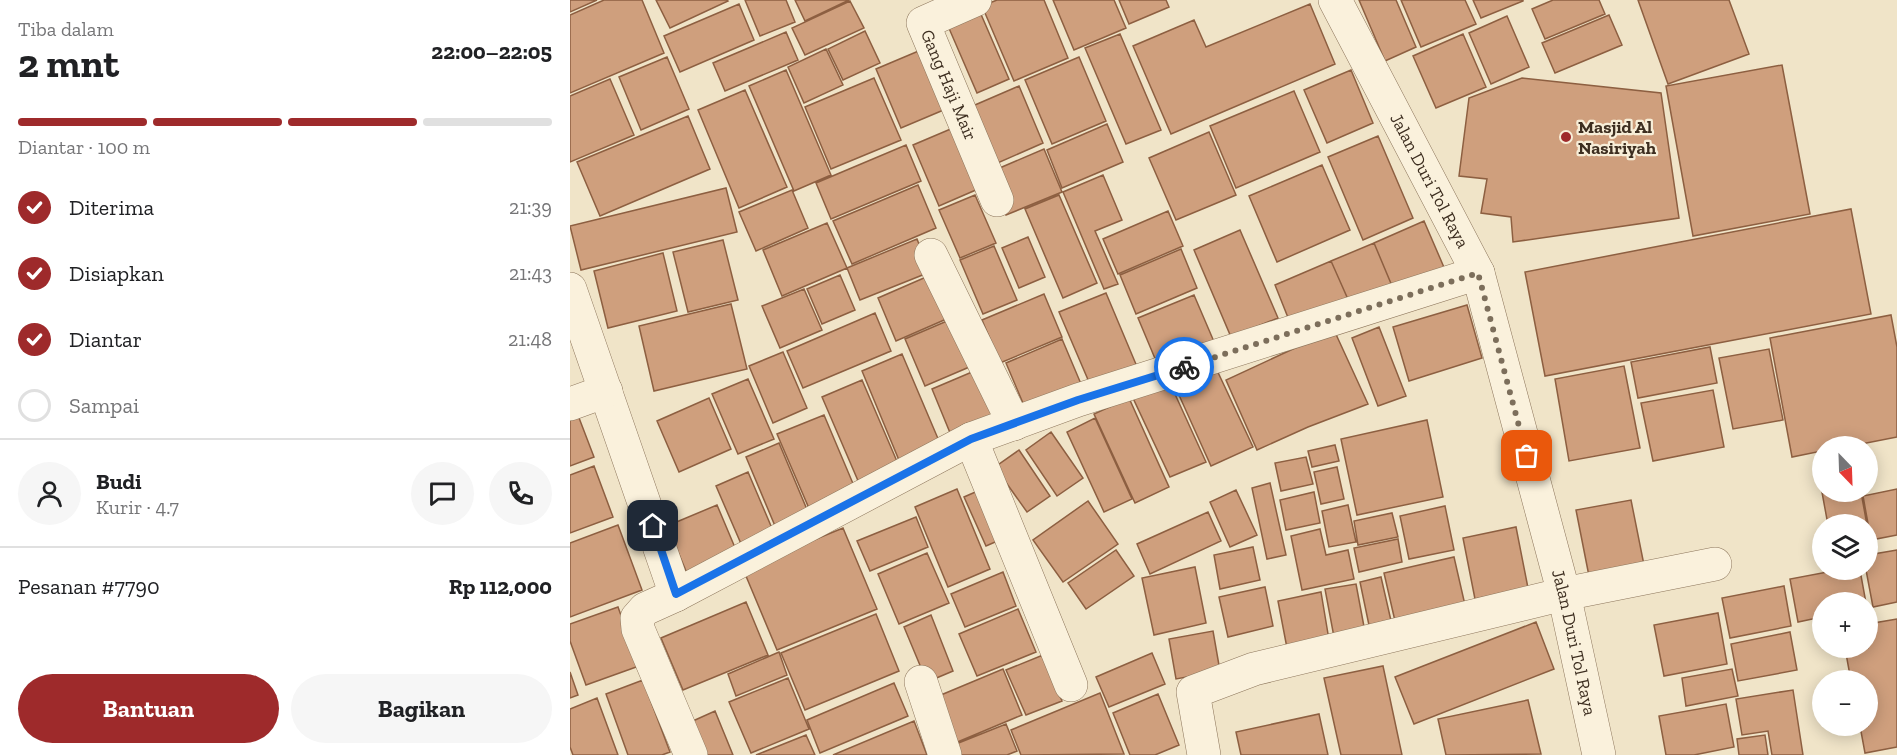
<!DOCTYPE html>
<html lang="id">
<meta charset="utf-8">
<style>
:root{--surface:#fff;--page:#f6f6f6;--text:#202124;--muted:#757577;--line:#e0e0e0;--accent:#9e2a2b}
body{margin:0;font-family:"Zilla Slab",serif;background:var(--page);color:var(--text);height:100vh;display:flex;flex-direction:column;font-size:22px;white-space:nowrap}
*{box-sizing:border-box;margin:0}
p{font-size:20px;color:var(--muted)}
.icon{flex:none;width:33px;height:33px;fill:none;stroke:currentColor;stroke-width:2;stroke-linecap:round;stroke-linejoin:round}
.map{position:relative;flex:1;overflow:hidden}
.details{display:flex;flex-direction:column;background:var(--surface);width:570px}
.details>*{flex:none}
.needle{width:39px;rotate:157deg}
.buttons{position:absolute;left:1242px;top:436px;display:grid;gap:12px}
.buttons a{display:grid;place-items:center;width:66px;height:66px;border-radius:50%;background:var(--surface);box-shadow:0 3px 15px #0003;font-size:30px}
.pin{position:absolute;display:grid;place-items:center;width:51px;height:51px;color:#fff;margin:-26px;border-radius:12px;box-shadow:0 3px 9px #0006}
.courier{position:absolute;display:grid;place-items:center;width:60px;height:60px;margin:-30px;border:4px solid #1a73e8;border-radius:50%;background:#fff;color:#222;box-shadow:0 2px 8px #0007}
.summary em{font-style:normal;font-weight:700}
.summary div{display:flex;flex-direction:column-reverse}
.summary{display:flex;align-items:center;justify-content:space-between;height:102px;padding:0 18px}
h1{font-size:39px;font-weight:700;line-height:45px}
.bar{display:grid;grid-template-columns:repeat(4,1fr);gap:9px 6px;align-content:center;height:72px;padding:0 18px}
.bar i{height:8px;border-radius:4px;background:var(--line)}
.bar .selected{background:var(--accent)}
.bar p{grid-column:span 4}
.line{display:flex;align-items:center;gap:15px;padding:0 18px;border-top:2px solid var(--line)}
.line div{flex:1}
.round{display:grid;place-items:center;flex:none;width:63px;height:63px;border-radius:32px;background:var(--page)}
ol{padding:0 18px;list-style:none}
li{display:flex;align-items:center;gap:18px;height:66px}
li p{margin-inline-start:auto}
li .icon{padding:6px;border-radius:50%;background:var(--accent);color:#fff;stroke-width:4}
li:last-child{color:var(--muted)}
li i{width:33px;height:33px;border:3px solid var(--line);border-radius:50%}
.action{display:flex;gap:12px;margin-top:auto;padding:12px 18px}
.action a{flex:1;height:69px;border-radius:36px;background:var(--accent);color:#fff;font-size:24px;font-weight:700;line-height:69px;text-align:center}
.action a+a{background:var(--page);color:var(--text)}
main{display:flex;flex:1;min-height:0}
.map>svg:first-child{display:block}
</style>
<main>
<section class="details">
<div class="summary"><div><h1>2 mnt</h1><p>Tiba dalam</p></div><em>22:00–22:05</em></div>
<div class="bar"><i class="selected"></i><i class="selected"></i><i class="selected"></i><i></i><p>Diantar · 100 m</p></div>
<ol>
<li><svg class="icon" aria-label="check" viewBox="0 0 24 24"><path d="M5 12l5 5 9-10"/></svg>Diterima<p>21:39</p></li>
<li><svg class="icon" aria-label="check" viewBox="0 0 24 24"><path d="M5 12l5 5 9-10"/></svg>Disiapkan<p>21:43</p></li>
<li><svg class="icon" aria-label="check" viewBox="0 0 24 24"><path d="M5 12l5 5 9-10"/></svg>Diantar<p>21:48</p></li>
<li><i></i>Sampai</li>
</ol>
<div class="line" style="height:108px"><a class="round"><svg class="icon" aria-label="person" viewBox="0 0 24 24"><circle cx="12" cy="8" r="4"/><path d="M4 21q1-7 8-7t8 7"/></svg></a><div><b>Budi</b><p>Kurir · 4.7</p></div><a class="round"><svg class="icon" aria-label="chat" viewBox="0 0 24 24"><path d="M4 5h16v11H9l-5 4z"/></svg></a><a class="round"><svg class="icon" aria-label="phone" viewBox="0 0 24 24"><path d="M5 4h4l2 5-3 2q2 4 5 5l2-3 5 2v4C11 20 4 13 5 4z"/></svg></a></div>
<div class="line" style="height:78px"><div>Pesanan #7790</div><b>Rp 112,000</b></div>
<div class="action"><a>Bantuan</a><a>Bagikan</a></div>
</section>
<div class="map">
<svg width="1327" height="755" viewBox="0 0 1327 755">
<rect width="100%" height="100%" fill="#f0e4c8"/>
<path fill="#cf9f7d" stroke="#8d5f41" stroke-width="1.5" d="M0,0H27L0,12Z
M34,0H72L94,53L0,93V15Z
M86,0H157L158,1L100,28Z
M175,0H216L225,22L190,36Z
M225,0H279L235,21Z
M427,0H474L498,58L444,81L412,6Z
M483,0H544L556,28L504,50Z
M549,0H596L599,7L559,24Z
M789,0H826L846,47L815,61Z
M831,0H895L906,24L851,47Z
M903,0H953V1L911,18Z
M983,0H1029L1035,14L975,39L962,9Z
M1068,0H1159L1179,54L1098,84Z
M280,1L294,28L235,55L222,28Z
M169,4L184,40L110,72L94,36Z
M740,4L765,64L601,134L563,46L624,20L636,47Z
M410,12L439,79L407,93L378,26Z
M1039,15L1052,45L985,73L972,43Z
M937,16L959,67L921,84L899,33Z
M295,31L310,63L273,80L258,49Z
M216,32L228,60L155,91L143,63Z
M550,34L591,130L556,144L515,48Z
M893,34L916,87L866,108L843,56Z
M358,47L383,106L331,128L306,69Z
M256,49L273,85L234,103L218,67Z
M97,57L119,109L71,130L49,77Z
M509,57L536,121L482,144L455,80Z
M1212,65L1240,214L1123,236L1096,86Z
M216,70L261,175L224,191L179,86Z
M781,70L803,123L757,143L734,90Z
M304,78L331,140L261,169L235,107Z
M952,78L1091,93L1109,218L943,242L941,217L911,213L917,179L889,176L899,98Z
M40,79L64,135L0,162V96Z
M449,86L473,143L423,165L398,108Z
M175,90L217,187L169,208L128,110Z
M724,91L750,152L666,188L640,126Z
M118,116L140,169L30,216L7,162Z
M537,124L553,162L492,188L477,150Z
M390,125L415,186L369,206L343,145Z
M639,132L666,195L606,220L579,158Z
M808,136L843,218L793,240L758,157Z
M336,145L351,181L261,219L246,183Z
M474,149L492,192L436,215L418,173Z
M752,165L780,230L707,262L679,196Z
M533,175L552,220L525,231L548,284L534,289L493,192Z
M348,185L366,228L282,264L263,221Z
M156,188L167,232L11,270L0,226Z
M222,190L238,228L186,251L169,212Z
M405,195L426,243L390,258L369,210Z
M489,195L527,283L493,298L455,209Z
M1281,209L1301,314L975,376L955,272Z
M598,211L613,246L548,274L533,239Z
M854,221L876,272L825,293L804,243Z
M257,223L277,268L212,296L193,250Z
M670,230L708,318L661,337L624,250Z
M458,237L475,277L449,288L432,248Z
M347,239L360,272L290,300L277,268Z
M153,240L168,300L118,312L103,252Z
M804,243L825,293L781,306L761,261Z
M424,246L447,300L413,314L390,260Z
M611,249L627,288L566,314L550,275Z
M93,253L107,311L38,328L24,271Z
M761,261L781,306L721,325L705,285Z
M363,274L381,317L326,341L308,298Z
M270,275L285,310L252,324L237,289Z
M234,289L252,330L210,348L192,306Z
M536,293L568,369L522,389L489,312Z
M474,294L492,337L430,363L412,320Z
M624,295L645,344L589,368L568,318Z
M161,304L177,369L84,391L69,326Z
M897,305L912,358L839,381L823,327Z
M305,313L321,351L233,388L217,351Z
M1321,315L1327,347V437L1276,447H1252V451L1222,457L1200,338Z
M384,318L404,365L355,386L335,339Z
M809,327L836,396L808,406L782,338Z
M764,330L798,404L738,427L687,450L656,380Z
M492,339L514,391L458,415L436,363Z
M1140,347L1147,383L1068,398L1061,362Z
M1199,349L1213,420L1163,429L1149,358Z
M213,352L237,408L203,423L179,366Z
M332,354L372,448L331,465L292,371Z
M645,366L683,447L641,466L604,384Z
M1054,366L1070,448L999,461L985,379Z
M409,369L431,420L383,440L362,389Z
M178,379L204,439L168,454L142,394Z
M292,380L329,466L289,483L252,397Z
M599,381L636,462L600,477L563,398Z
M1143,390L1154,447L1083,461L1071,403Z
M139,398L161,449L109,472L87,421Z
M559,398L599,487L565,503L524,414Z
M6,410L24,457L0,466V412Z
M254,415L287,493L241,513L207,434Z
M525,418L562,499L534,512L497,432Z
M857,420L873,497L787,515L771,439Z
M481,432L513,478L487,496L456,450Z
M209,443L241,519L208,533L176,457Z
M765,445L769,461L742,467L738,451Z
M449,450L480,496L457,512L425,467Z
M736,457L743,484L711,491L705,463Z
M1252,464V492H1291L1297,525H1258L1247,465Z
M24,466L43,517L0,533V475Z
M767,467L774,499L751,504L744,472Z
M178,472L204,533L172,546L146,486Z
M700,483L716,555L697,559L682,488Z
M387,489L420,569L378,587L345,507Z
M1327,489V535L1301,540L1293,496Z
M410,490L432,539L416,546L394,497Z
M666,490L687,535L660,547L640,502Z
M744,492L750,523L716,530L710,500Z
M1061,500L1074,565L1019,576L1006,510Z
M518,501L548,544L493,582L463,540Z
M147,505L169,557L119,578L97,526Z
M778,505L786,542L759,547L752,511Z
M875,506L884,550L839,559L830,516Z
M638,512L651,541L580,574L567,544Z
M822,513L828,537L788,545L784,521Z
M346,517L358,547L300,571L287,541Z
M48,525L72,590L0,617V543Z
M946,527L958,588L905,599L893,538Z
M273,528L307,609L207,650L173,569Z
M750,529L756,555L778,550L784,579L732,590L721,536Z
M828,539L832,562L789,572L784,548Z
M683,547L690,580L650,589L644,555Z
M546,550L564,576L516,609L498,583Z
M1327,550V602L1303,607L1296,570H1298V555Z
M357,553L379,603L329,624L308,574Z
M884,557L895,605L825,621L814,573Z
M625,567L636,623L584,635L572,578Z
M1268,570H1290L1296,603H1252V617L1228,622L1220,579Z
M433,572L446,606L395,627L381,594Z
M811,577L822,625L800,630L790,582Z
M786,584L795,632L764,637L755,589Z
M1214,586L1221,626L1160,638L1152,598Z
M695,587L703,626L658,637L649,597Z
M751,592L759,640L717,648L708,601Z
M176,602L198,655L113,690L91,638Z
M48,607L69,666L16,685L0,641V624Z
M448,609L466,652L407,676L389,634Z
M1148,613L1157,664L1094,676L1084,625Z
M306,614L329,671L235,710L211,653Z
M361,615L383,671L357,682L334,627Z
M1327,619V747L1295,753L1290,726H1298V681H1281L1275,648H1298V624Z
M966,622L984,669L844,724L825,677Z
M643,631L650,671L606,679L599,639Z
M1220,632L1227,670L1168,681L1161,644Z
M209,652L217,675L166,696L158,674Z
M582,653L595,684L539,707L526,677Z
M473,655L492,701L456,715L436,670Z
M813,666L832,755H771L754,678Z
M433,669L452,715L378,746L359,700Z
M1162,669L1168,696L1116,706L1112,678Z
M0,672L8,695L0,698Z
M218,678L239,729L181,753L159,702Z
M73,680L100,752L92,755H58L36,694Z
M324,683L338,716L250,753L237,720Z
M1223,690L1233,755H1202L1198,731L1172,735L1166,699Z
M530,693L554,754L451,755L441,730Z
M588,694L609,745L585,755H560L543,713Z
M27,698L48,755H3L0,747V709Z
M958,700L971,754L876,755L868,719Z
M1156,704L1164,747L1124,755H1096L1089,716Z
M145,711L163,755H127L114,725Z
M749,714L758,755H671L666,732Z
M344,721L357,755H263Z
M436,724L447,751L437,755H379L376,748Z
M236,735L245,755H186Z
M1195,735L1198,755H1169L1167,739Z"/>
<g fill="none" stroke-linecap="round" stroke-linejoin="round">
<g stroke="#8d765c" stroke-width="34">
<g id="minor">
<path id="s1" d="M405,0L353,23L427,200"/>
<path id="s2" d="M765,0L908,273L994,594L1029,755"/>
<path d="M361,255L444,424"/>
<path d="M0,289L106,595"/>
<path d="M0,404L36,391"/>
<path d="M401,439L501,685"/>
<path d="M351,682L375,755"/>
<path d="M121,755L68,629L67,618L75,609L106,595L401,439L508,400L908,273"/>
<path d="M634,755L623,692L684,669L994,594L1145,564"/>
</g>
</g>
<use href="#minor" stroke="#faf1dc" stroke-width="33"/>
</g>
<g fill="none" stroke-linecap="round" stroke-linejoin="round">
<path stroke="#7c6e5b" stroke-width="6" stroke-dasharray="0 10.8" d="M614,367L908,273L957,456"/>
<path stroke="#1a73e8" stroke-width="8" d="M83,526L106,594L401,439L508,400L614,367"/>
</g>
<circle fill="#9e2a2b" stroke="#f7eed8" stroke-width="2" cx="996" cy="137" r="6"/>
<g text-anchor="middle" stroke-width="4.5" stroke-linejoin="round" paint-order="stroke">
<g font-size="18" fill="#3d2e20" stroke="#f7eed8">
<text dy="6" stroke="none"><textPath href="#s1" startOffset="124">Gang Haji Mair</textPath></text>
<text dy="6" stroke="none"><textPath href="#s2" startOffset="204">Jalan Duri Tol Raya</textPath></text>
<text dy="6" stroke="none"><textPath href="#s2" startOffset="690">Jalan Duri Tol Raya</textPath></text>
</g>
<g font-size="18" font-weight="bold" fill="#3d2e20" stroke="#f7eed8" text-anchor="start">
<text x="1008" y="133">Masjid Al<tspan x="1008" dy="21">Nasiriyah</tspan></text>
</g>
</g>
</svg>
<div class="buttons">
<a><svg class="needle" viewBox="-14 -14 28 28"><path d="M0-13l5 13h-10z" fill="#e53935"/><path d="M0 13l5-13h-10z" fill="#757577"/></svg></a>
<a><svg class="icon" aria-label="layers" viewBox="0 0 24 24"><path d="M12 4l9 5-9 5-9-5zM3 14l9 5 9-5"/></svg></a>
<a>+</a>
<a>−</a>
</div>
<div class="pin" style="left:957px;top:456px;background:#ea580c"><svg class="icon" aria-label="bag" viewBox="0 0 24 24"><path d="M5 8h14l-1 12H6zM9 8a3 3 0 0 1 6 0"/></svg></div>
<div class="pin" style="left:83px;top:526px;background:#1f2937"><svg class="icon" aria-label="home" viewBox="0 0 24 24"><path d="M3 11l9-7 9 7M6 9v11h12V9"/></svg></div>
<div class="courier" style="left:614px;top:367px"><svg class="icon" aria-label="bike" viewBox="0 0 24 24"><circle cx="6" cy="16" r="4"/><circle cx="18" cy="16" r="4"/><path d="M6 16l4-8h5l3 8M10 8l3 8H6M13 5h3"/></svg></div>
</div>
</main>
